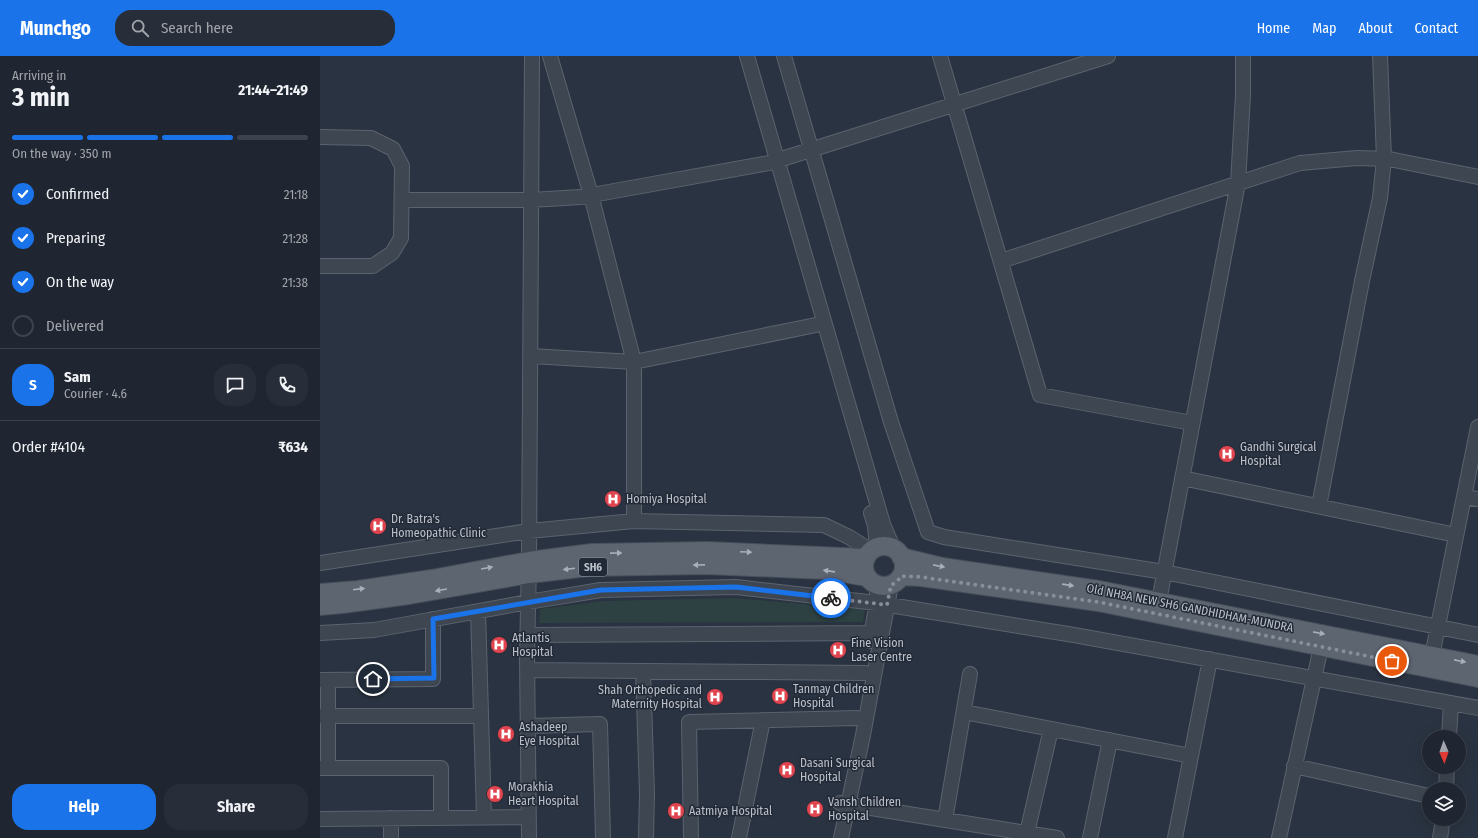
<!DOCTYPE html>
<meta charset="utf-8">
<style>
:root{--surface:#202631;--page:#282e39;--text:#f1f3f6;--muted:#a2a5ab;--line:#3d434d;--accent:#1a73e8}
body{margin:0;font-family:"Fira Sans Condensed",sans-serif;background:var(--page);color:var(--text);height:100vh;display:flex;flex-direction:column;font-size:15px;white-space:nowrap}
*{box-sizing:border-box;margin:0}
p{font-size:13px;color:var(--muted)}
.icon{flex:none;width:22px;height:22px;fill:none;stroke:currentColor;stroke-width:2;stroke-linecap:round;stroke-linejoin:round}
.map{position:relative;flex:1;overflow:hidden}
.panel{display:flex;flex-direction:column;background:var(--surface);width:320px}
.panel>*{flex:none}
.needle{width:26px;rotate:178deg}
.buttons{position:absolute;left:1102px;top:674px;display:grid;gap:8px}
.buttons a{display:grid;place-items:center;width:44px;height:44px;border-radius:50%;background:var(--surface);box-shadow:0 4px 16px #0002,0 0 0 1px var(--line);font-size:20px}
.pin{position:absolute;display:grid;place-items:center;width:34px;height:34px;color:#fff;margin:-17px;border:2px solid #fff;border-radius:50%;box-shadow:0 1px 4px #0007}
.courier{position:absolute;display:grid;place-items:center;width:40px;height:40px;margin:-20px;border:3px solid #1a73e8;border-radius:50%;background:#fff;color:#222;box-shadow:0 1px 5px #0007}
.summary em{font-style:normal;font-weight:700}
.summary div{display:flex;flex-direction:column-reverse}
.summary{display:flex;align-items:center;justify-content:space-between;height:68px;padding:0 12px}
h1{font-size:26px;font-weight:700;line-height:30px}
.bar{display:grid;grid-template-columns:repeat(4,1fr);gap:6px 4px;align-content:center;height:48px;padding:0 12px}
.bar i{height:5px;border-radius:3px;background:var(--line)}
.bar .on{background:var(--accent)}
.bar p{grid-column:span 4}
.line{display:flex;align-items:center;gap:10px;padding:0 12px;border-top:1px solid var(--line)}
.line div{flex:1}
.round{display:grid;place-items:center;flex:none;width:42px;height:42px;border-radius:16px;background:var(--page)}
ol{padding:0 12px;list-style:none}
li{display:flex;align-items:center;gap:12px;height:44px}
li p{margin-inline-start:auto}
li .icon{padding:4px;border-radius:50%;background:var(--accent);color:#fff;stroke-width:4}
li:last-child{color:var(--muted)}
li i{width:22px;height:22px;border:2px solid var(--line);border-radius:50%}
.action{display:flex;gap:8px;margin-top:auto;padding:8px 12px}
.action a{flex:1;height:46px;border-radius:16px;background:var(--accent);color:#fff;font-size:16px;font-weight:700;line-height:46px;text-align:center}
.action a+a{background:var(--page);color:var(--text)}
header{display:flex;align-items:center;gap:24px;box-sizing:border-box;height:56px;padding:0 20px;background:var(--accent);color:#fff}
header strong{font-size:19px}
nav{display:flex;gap:22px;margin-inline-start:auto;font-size:14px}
.search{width:280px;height:36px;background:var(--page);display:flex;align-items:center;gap:10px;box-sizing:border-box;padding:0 14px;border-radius:16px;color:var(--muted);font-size:15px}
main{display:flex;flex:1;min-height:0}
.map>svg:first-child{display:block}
</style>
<header>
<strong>Munchgo</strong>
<div class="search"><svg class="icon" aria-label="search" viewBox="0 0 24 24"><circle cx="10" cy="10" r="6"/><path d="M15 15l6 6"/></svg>Search here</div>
<nav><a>Home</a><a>Map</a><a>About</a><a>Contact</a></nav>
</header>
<main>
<section class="panel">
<div class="summary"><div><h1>3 min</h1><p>Arriving in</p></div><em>21:44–21:49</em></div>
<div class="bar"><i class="on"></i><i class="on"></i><i class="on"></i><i></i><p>On the way · 350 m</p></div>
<ol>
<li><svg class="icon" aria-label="check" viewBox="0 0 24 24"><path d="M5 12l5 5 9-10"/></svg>Confirmed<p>21:18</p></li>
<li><svg class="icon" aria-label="check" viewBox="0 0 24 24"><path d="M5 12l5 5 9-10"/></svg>Preparing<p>21:28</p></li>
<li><svg class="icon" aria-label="check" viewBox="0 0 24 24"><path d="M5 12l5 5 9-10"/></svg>On the way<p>21:38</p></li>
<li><i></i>Delivered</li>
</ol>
<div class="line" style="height:72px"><b class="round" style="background:var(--accent);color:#fff">S</b><div><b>Sam</b><p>Courier · 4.6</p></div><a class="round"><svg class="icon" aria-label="chat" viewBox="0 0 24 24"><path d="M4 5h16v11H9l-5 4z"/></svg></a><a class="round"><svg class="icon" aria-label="phone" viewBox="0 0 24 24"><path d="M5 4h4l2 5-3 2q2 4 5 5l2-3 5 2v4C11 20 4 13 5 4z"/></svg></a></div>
<div class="line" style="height:52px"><div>Order #4104</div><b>₹634</b></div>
<div class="action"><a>Help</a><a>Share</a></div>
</section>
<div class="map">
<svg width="1158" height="782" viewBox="0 0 1158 782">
<rect width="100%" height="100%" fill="#2a3341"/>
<path fill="#2d4143" d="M413,542L545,553L543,566L219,567L220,553L284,545Z"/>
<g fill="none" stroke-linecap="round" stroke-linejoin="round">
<g stroke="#5c636f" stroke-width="16">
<path id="minor" d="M230,0L271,139L314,306L496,269
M427,0L563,468L574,494
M464,0L571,366L608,476L624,481L844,516L1158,579
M620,0L720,339L872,367
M0,81L51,82L73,93L82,110L81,182L72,197L53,210H0
M82,144H211L261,141L449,107L788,0
M681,205L980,107L1037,102L1069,103L1158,121
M211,300L314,306V465
M862,422L1136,479
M1144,441L1158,443
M999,450L1042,225L1060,142L1064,103L1060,0
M551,457L555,470L557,492
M0,507L209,475L314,465L504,469L529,481L551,495
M839,545L918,127L923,39V0
M158,555L164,761
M0,577L54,574L208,546L281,534L416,531L557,547L754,579L1158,652
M208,579L552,577
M550,585L557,547V529
M1112,600L1158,371
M207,614L545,617
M323,615L327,737L326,782
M0,624L113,623V563
M8,624V712
M644,656L871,700
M0,660H161
M208,670L280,668L283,782
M1129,681L1131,647
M974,710L1109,740
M0,712H121V762
M1126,733L1127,711
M520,747L737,782
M71,762V782
M0,763L208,761
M625,764L650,618
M707,777L731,673
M209,782L207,600L209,505L212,0
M371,782L369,666L537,662
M419,782L443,664
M521,782L543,679L571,529
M770,782L790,684
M855,782L890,603
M959,782L1001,591
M1120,782L1123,763"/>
</g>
<g stroke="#484e5b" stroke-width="20">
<path id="major" d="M544 510a20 20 0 1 1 40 0a20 20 0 1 1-40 0Z
M581,501L622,511L779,534L1158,609
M581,520L601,521L778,546L1158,622
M0,537L38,534L112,523L209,505L272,497L387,495L546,502
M0,550L22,548L89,539L209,518L268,511L386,509L505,514L547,521"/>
</g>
<use href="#minor" stroke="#3e4651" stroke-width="14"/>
<use href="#major" stroke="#5d6571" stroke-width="18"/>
</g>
<defs><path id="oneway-solid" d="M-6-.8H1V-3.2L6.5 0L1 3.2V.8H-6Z"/></defs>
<g fill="#a8afb9">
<use href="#oneway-solid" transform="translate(426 496) rotate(2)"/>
<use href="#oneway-solid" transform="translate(296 497) rotate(-1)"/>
<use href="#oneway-solid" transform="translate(379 509) rotate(179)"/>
<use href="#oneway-solid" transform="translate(619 510) rotate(11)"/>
<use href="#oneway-solid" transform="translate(167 512) rotate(-10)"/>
<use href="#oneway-solid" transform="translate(249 513) rotate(173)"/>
<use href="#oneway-solid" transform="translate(509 515) rotate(-172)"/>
<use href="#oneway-solid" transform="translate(748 529) rotate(8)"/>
<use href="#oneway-solid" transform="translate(39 533) rotate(-7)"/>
<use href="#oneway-solid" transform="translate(121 534) rotate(170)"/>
<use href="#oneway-solid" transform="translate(999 577) rotate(11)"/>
<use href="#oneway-solid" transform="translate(1140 605) rotate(11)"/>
</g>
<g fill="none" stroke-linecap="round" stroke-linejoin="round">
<path stroke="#888f9b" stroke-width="4" stroke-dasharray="0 7.2" d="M511,542L567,549L571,529L577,526L581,520L601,521L778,546L1072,605"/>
<path stroke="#1a73e8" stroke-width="5" d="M53,623L114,622L113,563L281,534L416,531L511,542"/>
</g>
<defs>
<g id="hospital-disc" transform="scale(0.9)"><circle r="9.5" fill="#e0444e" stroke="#232a37"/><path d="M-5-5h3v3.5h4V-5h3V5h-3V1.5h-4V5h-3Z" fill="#fff"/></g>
</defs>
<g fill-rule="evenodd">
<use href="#hospital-disc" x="907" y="398"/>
<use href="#hospital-disc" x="293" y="443"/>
<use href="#hospital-disc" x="58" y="470"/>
<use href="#hospital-disc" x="179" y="589"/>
<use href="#hospital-disc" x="518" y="594"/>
<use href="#hospital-disc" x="460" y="640"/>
<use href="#hospital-disc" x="395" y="641"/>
<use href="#hospital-disc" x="186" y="678"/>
<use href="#hospital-disc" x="467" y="714"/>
<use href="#hospital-disc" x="175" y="738"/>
<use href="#hospital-disc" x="495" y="753"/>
<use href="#hospital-disc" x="356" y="755"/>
</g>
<g text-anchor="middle" stroke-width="3" stroke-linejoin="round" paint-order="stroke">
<rect fill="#232a37" stroke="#8d949f" stroke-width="1" x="259" y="502" width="28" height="18" rx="3"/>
<g font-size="11" font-weight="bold" fill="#bbc1cb">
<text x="273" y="515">SH6</text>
</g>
<g font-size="12" fill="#bbc1cb" stroke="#232a37" text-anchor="start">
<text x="920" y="395">Gandhi Surgical<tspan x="920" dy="14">Hospital</tspan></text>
<text x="306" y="447">Homiya Hospital</text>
<text x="71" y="467">Dr. Batra's<tspan x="71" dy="14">Homeopathic Clinic</tspan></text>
<text x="192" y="586">Atlantis<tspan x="192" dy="14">Hospital</tspan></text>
<text x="531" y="591">Fine Vision<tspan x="531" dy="14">Laser Centre</tspan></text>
<text x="473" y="637">Tanmay Children<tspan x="473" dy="14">Hospital</tspan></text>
<text x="382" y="638" text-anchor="end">Shah Orthopedic and<tspan x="382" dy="14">Maternity Hospital</tspan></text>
<text x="199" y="675">Ashadeep<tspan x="199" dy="14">Eye Hospital</tspan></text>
<text x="480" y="711">Dasani Surgical<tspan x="480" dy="14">Hospital</tspan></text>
<text x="188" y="735">Morakhia<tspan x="188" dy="14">Heart Hospital</tspan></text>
<text x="508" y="750">Vansh Children<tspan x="508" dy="14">Hospital</tspan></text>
<text x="369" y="759">Aatmiya Hospital</text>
</g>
<g font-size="12" fill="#bbc1cb" stroke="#232a37">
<text transform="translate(870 552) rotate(11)" y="4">Old NH8A NEW SH6 GANDHIDHAM-MUNDRA</text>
</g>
</g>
</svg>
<div class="buttons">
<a><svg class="needle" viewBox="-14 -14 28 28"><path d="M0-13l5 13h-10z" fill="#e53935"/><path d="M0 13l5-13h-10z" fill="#a2a5ab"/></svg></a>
<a><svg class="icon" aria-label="layers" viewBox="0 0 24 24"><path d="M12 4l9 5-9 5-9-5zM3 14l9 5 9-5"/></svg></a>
</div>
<div class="pin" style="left:1072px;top:605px;background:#ea580c"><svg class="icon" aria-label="bag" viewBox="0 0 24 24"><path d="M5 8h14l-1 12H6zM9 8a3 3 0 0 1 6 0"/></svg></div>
<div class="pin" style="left:53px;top:623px;background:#1f2937"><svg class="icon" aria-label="home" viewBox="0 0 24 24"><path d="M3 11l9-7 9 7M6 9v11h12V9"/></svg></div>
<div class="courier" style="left:511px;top:542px"><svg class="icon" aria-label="bike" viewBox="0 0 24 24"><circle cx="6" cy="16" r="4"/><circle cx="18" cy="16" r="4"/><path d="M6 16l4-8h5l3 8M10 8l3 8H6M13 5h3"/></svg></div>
</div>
</main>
